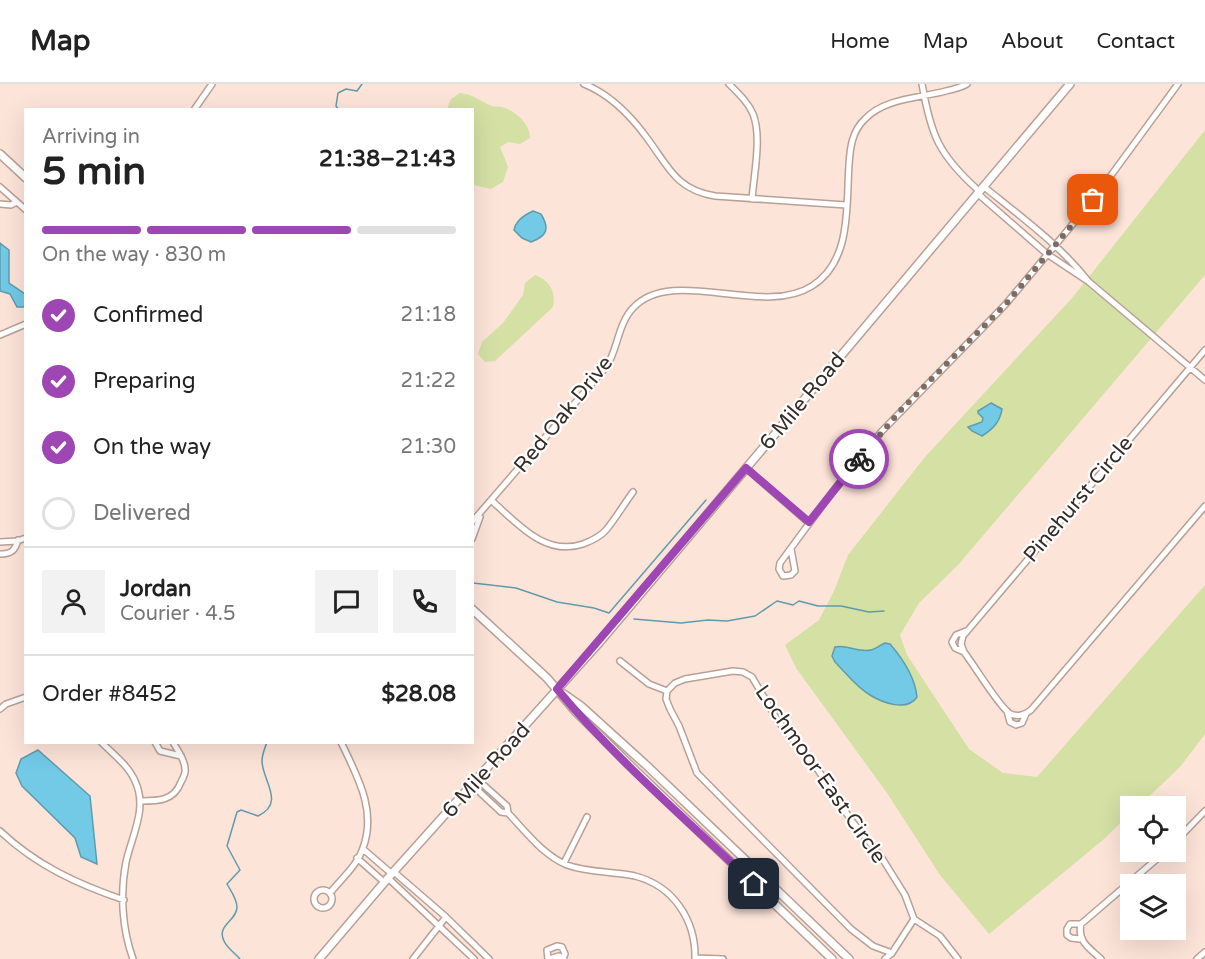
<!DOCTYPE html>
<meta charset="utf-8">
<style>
:root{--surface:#fff;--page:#f2f2f2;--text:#222;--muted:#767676;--line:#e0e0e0;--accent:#9e46b3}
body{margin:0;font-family:"Varela Round",sans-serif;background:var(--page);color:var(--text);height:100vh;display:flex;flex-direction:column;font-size:22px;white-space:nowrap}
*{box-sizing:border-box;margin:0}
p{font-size:20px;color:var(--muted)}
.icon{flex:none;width:33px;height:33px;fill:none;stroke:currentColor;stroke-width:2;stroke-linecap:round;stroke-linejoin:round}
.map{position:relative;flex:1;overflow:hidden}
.drawer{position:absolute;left:24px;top:24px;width:450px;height:636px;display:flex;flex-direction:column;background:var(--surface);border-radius:0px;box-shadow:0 6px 24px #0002}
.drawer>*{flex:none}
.fabs{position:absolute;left:1120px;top:712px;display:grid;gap:12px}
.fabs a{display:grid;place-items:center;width:66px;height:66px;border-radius:0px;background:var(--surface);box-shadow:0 6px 24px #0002;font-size:30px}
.pin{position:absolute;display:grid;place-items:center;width:51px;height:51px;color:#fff;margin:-26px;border-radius:12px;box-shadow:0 3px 9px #0006}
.courier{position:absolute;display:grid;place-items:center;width:60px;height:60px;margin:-30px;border:4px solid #9e46b3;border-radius:50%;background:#fff;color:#222;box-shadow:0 2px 8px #0007}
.head em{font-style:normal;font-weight:700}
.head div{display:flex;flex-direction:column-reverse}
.head{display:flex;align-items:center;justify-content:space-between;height:102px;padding:0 18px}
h1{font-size:39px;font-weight:700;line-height:45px}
.bar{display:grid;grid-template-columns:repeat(4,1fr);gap:9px 6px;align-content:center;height:72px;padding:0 18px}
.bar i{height:8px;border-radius:4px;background:var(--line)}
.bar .on{background:var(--accent)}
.bar p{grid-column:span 4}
.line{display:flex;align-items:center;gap:15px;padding:0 18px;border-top:2px solid var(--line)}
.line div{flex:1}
.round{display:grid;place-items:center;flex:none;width:63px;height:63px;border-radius:0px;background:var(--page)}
ol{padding:0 18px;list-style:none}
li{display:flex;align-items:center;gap:18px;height:66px}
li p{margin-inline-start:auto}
li .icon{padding:6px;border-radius:50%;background:var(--accent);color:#fff;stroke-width:4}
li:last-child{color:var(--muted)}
li i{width:33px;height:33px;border:3px solid var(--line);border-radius:50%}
header{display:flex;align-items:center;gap:36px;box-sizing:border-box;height:84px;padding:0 30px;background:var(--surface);border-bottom:2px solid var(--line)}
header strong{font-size:28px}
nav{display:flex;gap:33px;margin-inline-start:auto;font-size:21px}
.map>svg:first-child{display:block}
</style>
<header>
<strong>Map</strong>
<nav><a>Home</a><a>Map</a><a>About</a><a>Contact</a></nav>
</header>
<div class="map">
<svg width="1205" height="875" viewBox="0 0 1205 875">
<rect width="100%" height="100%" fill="#fde4d9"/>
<path fill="#d4e0a4" d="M460,9C476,11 479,17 492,22C495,23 499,22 502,23C516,27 530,40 530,54L520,60L508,58L500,63L508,83L503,98L491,105L473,101L472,26L447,25L451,15Z
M1205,46V191L958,481L919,519L900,551L907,571L969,665L1003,689L1037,693L1205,501V650L1180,683L1138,723H1131V729L1104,755L989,850L940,791L887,709L796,584L785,561L819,536L834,507L848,471L925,373L1073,213Z
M535,191C550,197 556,207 553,223L495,277L485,278L478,270L482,258L503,239L523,211L525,199Z"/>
<path fill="#72cae6" stroke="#609bad" stroke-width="1.5" d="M533,127L541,130C550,145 547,152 531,158L522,154L514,146C516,136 524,131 533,127Z
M0,159L9,166V199L25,210V223H17L10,210L0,207Z
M991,319L1002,325C1000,338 993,345 982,352L972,347L968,343L982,338L983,334L978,329V327Z
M885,559L890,560C903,575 915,594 917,613C907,628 883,619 870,611C856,603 846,589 835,578L832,572L835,563C847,560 858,569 871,566C876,565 880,561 885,559Z
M38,666L90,712L97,780L81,773L75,754L22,702L16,689L21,675Z"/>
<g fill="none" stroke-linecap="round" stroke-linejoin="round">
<path stroke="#609bad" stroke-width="1.5" d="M339,26L336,22L338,9L346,5L357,7L362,0
M473,499L516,504L557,518L594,524L609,529L706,416
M634,535L681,539L708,536L727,537L755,532L777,517L793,521L799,517L818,522H841L869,528L884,527
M240,875C235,869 227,864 224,857C216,841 237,837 237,823C237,815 231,807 227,800L240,786L227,762L237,728L241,726L258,732C286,719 262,696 262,677C262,670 265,664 267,658"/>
<g stroke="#b8a097" stroke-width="8">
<path id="street" d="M584,0C609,10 631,32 647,54C668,82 676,106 715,112L846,121
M729,0C738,9 748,18 753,30C762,52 754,90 752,115
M922,0C931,52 939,71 979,107
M194,26L212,0
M983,102C1020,132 1060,161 1089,198L1205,296
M0,103L26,126
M977,109L1047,170L1086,196
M0,120L11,121L17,118
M0,251L26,240
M1205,266L963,552L961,560L964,568C974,581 998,621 1009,629C1016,634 1025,631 1031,626L1205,422
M746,384L809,439
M492,417C517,439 545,473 583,460C591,457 600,453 606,446C616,434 624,420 633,408
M472,438L607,282C618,264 618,240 633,224C672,181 762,234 812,202C852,177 846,122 849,81C850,64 852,47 865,35C885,14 920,14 946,7C953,5 961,4 967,0
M472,455L480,433
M0,458L17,457L26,454
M791,465L795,487L791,491L783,492L779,485L780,479L833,407L882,347L1005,221L1093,116L1178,0
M0,470C11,470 15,467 18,456
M964,568L955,564L952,558L956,551L966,547
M620,577L649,600L667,607
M667,607L675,599L685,595L733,587L743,588L752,593L778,637L818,686L851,736L880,771L905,811L914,835
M667,607L666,615L670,625L679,642L697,689L851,845L873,862L892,869
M0,625L6,620L26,613
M1007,627L1010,638L1016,641L1022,639L1026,630
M101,658C113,670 128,681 135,697C148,724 132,751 126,778C120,809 122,845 133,875
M155,658L160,667L181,672
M477,695L507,722L508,729C526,748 543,771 567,781C589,789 613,787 635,792C674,802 696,837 695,875
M472,701L501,728L508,729
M141,717C158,717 174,717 181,698C183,694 186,689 185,685C185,675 177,666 173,658
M0,747C36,781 77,800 124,816
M1176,757L1205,727
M363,765L392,790
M357,774L384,798
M564,779L587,733
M394,788L446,833L489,875
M388,794L474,875
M314 815a9 9 0 1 1 18 0a9 9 0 1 1-18 0Z
M330,809C341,795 357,782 363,764C377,726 357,692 341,658
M914,835L940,852L958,875
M1080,855L1071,854L1067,851V845L1070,840H1081
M695,874L723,875
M413,875L446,833
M548,875L547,866L557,862L562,863L565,870L563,874
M549,875L559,872L564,875
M885,875L892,869L914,835
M1101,875C1089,864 1077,857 1081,840L1165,768
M1197,875L1205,868"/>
</g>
<g stroke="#b8a097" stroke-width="10">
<path id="secondary" d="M0,70L26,94
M472,525L547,594L576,628L637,688L832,875
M564,610L581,622L645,680L849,875
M319,875L388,794L598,560L1070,0"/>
</g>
<use href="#street" stroke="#fff" stroke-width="5"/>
<use href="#secondary" stroke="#fff" stroke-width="7"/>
</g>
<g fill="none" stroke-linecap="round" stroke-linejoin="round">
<path stroke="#7b6c66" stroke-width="6" stroke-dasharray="0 10.8" d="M859,375L901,326L1005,221L1093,116"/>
<path stroke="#9e46b3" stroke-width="8" d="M754,800C687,736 616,676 557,605L746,384L809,438L859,375"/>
</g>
<g text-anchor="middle" stroke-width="4.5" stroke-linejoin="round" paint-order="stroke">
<g font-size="21" fill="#352c28" stroke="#fff">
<text transform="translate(802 317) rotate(-50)" y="7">6 Mile Road</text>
<text transform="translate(563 330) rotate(-51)" y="7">Red Oak Drive</text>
<text transform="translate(1078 415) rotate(-50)" y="7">Pinehurst Circle</text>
<text transform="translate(486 686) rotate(-48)" y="7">6 Mile Road</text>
<text transform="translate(821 690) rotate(55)" y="7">Lochmoor East Circle</text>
</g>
</g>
</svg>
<div class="fabs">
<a><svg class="icon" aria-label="locate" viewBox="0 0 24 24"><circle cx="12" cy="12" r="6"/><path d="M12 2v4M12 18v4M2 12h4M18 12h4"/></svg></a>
<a><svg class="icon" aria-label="layers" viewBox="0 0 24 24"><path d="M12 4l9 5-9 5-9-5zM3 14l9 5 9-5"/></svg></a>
</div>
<div class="pin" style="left:1093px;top:116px;background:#ea580c"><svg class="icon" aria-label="bag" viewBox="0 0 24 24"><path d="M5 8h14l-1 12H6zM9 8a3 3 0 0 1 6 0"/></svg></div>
<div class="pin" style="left:754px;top:800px;background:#1f2937"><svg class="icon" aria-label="home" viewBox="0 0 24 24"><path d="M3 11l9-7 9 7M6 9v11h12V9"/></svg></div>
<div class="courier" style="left:859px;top:375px"><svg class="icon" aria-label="bike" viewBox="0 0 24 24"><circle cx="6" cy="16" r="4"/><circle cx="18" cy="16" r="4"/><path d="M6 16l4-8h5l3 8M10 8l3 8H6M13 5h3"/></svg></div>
<section class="drawer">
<div class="head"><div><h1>5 min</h1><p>Arriving in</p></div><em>21:38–21:43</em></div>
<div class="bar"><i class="on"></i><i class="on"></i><i class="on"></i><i></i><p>On the way · 830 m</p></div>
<ol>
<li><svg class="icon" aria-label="check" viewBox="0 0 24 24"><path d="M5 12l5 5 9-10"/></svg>Confirmed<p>21:18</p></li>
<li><svg class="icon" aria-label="check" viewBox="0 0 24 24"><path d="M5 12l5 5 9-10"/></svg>Preparing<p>21:22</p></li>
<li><svg class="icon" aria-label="check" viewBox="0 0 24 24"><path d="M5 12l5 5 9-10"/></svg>On the way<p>21:30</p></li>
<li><i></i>Delivered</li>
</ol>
<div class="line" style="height:108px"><a class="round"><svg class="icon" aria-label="person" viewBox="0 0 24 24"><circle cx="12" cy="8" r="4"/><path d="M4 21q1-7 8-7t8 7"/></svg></a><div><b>Jordan</b><p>Courier · 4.5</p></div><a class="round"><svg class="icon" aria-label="chat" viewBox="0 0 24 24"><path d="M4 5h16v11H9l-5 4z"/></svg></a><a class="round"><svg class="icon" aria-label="phone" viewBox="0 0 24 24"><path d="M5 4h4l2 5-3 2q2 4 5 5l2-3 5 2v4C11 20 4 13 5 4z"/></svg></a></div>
<div class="line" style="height:78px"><div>Order #8452</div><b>$28.08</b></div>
</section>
</div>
